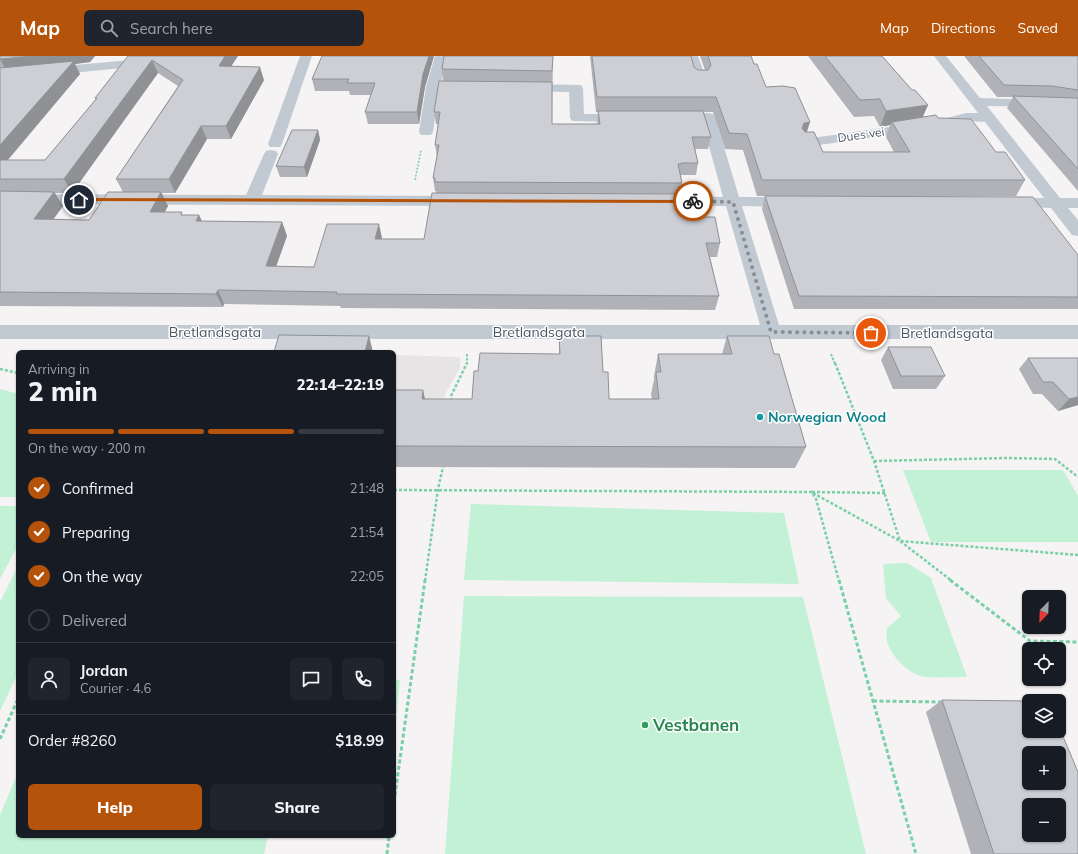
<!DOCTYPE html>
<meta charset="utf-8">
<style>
:root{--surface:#171b24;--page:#20242c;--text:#f1f3f6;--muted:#9ea1a6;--line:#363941;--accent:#b45309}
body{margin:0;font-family:Mulish,sans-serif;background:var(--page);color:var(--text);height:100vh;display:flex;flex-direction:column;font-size:15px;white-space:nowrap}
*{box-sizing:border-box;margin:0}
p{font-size:13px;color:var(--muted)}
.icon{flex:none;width:22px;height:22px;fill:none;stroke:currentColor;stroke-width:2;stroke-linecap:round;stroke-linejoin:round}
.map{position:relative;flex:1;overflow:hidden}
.drawer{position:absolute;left:16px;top:294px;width:380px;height:488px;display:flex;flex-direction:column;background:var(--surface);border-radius:6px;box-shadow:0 1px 3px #0004}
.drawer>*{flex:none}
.needle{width:26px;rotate:203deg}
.buttons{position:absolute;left:1022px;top:534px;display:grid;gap:8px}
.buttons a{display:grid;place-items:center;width:44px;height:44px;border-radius:6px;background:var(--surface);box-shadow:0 1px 3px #0004;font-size:20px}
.pin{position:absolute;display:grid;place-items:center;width:34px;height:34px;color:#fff;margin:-17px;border:2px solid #fff;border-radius:50%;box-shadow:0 1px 4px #0007}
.courier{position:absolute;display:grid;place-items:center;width:40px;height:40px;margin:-20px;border:3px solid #b45309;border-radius:50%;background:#fff;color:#222;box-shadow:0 1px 5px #0007}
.head em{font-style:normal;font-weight:800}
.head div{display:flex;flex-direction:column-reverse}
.head{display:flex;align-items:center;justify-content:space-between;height:68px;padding:0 12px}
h1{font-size:26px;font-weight:800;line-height:30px}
.bar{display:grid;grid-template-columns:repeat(4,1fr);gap:6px 4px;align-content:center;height:48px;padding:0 12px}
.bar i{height:5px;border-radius:3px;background:var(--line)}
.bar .current{background:var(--accent)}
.bar p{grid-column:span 4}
.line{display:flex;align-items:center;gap:10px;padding:0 12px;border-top:1px solid var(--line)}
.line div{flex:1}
.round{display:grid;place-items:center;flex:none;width:42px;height:42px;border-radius:6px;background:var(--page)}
ol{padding:0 12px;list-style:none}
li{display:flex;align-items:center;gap:12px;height:44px}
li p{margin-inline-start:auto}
li .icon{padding:4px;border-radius:50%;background:var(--accent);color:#fff;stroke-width:4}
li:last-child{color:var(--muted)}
li i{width:22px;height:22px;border:2px solid var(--line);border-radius:50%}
.action{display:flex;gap:8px;margin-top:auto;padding:8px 12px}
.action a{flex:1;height:46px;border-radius:6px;background:var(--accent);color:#fff;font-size:16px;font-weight:800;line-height:46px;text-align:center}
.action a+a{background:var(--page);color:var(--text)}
header{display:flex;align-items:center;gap:24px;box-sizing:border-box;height:56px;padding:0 20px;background:var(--accent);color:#fff}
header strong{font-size:19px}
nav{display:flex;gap:22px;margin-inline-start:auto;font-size:14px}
.search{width:280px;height:36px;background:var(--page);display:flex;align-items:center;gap:10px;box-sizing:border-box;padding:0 14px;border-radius:6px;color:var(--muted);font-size:15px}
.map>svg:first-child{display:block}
</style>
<header>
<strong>Map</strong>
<div class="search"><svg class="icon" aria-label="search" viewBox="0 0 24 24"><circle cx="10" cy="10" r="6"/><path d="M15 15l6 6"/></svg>Search here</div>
<nav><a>Map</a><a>Directions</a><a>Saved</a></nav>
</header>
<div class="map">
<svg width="1078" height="798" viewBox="0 0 1078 798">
<rect width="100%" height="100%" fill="#f5f3f3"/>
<path fill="#e6e4e5" d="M394,299L460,301V312L444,340L447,349L394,356Z"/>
<path fill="#c3f1d5" d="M0,333L18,338V441H0Z
M903,414H1063L1078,440V486H931Z
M471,448L784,457L799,528L464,524Z
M0,450H18V489L0,523Z
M907,507L931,522L967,621C954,621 940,622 926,621C911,620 890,600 887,585C886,581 887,576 887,572L901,560L886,542L883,508Z
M18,510V617L0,655V546Z
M464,540L803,541L866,798H445Z
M394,624H400L394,682Z
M18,716V780H268L264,798H0V759Z"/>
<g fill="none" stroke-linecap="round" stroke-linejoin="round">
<path stroke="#7ad0a6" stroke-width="1.5" stroke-dasharray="2 1.5" stroke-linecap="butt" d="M415,124L421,94"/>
<path stroke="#7ad0a6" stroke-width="2" stroke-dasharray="2.5 1.5" stroke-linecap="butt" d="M467,298V308
M831,298L835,308"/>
<path stroke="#7ad0a6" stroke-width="2.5" stroke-dasharray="3 2" stroke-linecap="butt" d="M835,307L874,405L900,485L952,525
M0,313L18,317
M451,345V340L467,307
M874,405L1007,402L1055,403L1078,421
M394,434L812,436L816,443L839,525
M812,436L885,437
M813,437L900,485L1078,499
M425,525L438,433L443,411"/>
<path stroke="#7ad0a6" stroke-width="3" stroke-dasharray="4 2.5" stroke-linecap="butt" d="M839,524L916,798
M950,524L1030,585L1078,586
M873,645L941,646
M0,683L18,643
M394,746L425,524
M387,798L389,780"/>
<path fill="#c1cad2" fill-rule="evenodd" d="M173,0H210L204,4L0,24V16Z
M300,0H312L282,88L280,91H270L268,88Z
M435,0H447L441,27L473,28L475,31L473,34L468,35H439L433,76L431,79H421L419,76L426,31Z
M686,0H698L707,25L705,28H695L693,25Z
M934,0H946L980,42L1045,44L1047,47L1045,50L1040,51L987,50L1060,142H1078V152H1068L1078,164V180L1072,179L1051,152L1001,150L999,147L1001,144L1007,142H1044L985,66L966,65L940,72L805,91L800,90L798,87L800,84L805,83L939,64L966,57H978Z
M522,28L581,29L583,32L584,58H626L631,59L633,62L631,65L626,66L572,65L570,62L569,36L517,35L515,32L517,29Z
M708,57L713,58L715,61L739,141H793L799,143L801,146L799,149L793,151L742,150L779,269H1078V283H0V269H760L726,150H657L651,148L649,145L651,142L657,140L723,141L702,65H670L668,62L670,59L675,58Z
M271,94L276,95L278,98L262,139L461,140L467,142L469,145L467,148L461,150L0,148V138L246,139L264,98L266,95Z"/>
</g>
<path fill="#b0b2b7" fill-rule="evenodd" d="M0,0H95L90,6L75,8L80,18L8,104H45L96,43L95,42L128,0L231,10L264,24L231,83H207L175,137H162L168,150L165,156L184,159H199L202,165L282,166L287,180L276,211H314L382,182L381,183H424L436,137V135H435L433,122L437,101L435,89L438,68H436L434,56L443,25L442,13L553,0L552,68H597L598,56H596L590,0H691L694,11L698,14H705L700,0H751L754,8L766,31L806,76L823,96H894L886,81L890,69L880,71L874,60L854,61L808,0H882L912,34L928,49L922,61L938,62L996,96L1025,124L1016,140H757L743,94L725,93L713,56H704L711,81L708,93H695L698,107L696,119H681L682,127L681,138L691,161L720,187L717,201H710L719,240L715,254L341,252L340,250L224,248L223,251L0,250ZM158,17L178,30L116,123L123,136L89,164H53L63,150L55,137H72Z
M322,0H434L425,31L419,68H368L365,56L371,39H350L349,35H315L312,23Z
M964,0H1078V135L1007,52L1013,41H997Z
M318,74L320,84L307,121H280L276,110Z
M765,140L1078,199V253H794L762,153Z
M559,280L603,316L609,343H652L651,338L654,324V320L658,298H722L727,280L774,298L806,391L795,412L394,411V334L425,343H472L478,315L559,298Z
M888,291L945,320L936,333H893L881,304Z
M1028,302L1078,349L1058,355L1042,338H1033L1019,313Z
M942,644L1078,798H971L926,656Z"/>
<path fill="#909195" d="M35,0H95L90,6L75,8L80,18L0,113V89L6,14L0,3Z
M225,0H238L223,23L219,10Z
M429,0H434L425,31L419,68L417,56L423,18Z
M152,4L158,17L72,137L64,123Z
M260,11L264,24L231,83L226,70Z
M928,49L921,65L892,66L890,69L880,71L886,55Z
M810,66L805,82L802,72L804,67Z
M201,70L207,83L175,137L169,123Z
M318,74L320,84L307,121L304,111Z
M54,136L63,150L43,177L34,163Z
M161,136L168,150L157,169L150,156Z
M199,159L205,173L196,165Z
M282,166L287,180L271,224L266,210Z
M379,168L382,182L378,197L375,183Z
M218,234L224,248L223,251L216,238Z
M369,280L373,296H365Z
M423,334L428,356L422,343Z
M1078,341V349L1058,355L1069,343Z"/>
<path fill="#cdcfd5" stroke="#909195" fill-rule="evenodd" d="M0,0H35L0,3Z
M128,0H225L219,10L260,11L226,70H201L169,123H116L183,24L152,4L64,123H0V104H45L97,42H95Z
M322,0H429L423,18L417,56H365L375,27H347L349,23H312Z
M444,0H553L552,15L442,13Z
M592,0H691L694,11L698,14H708L711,9L708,0H751L754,8H757L766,31L783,30L795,32L810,66L804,67L802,72L805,76H814L823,96H910L892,66L936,59L938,62L971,63L996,96H1005L1025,124H762L747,78L729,77L716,41H597Z
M825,0H882L912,34H915L928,49L886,55L880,43L860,44Z
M979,0H1078V34L1052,30L1004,29Z
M74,5L0,89V12Z
M439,25L552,26V68H600L598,55H703L711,81H692L698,107H681L682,108H678L682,127L435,126V122H433L439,89H435L440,56H434Z
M1013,40L1077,42H1078V113Z
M292,74H318L304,111L276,110Z
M0,135L54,136L34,163L89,164L108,136H161L150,156H182L181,159H199L196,165L282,166L266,210L314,211L327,168H379L375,183H424L432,137L685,138L691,161H715L720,187H706L719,240L336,238L337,236L218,234L216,238L0,236Z
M765,140L1033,141L1078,199V241L799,240Z
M279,279L369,280L365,296H274Z
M559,280H601L603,316H608L609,343H659L656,316H661L658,298H732L727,280H769L774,298H779L806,391L394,390V334H423L422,343H472L474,315H478L480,297L560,298Z
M888,291H931L945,320H901Z
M1028,302H1078V341L1069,343L1053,326H1043Z
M942,644L1029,645V675H1059V671L1078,716V798H994ZM1029,697H1059V727H1029ZM1029,749H1059V779H1029Z"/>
<path fill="#b45309" d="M79,142L693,144L695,145L693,147L77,145Z"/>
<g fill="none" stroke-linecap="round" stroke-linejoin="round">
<path stroke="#868d94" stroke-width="4" stroke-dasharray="0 7.2" d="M693,145L733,146L771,276L871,277"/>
</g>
<circle fill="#0f9aa8" stroke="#fff" stroke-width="1.5" cx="760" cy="361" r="4"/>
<circle fill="#2e9e5b" stroke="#fff" stroke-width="1.5" cx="645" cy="669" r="4"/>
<g text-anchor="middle" stroke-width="3" stroke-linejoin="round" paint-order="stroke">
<g font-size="12" fill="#4a5661" stroke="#fff">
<text transform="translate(861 79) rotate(-8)" y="4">Dues vei</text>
</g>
<g font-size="14" fill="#4a5661" stroke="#fff">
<text x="215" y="281">Bretlandsgata</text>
<text x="539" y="281">Bretlandsgata</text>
<text x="947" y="282">Bretlandsgata</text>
</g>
<g font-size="14" font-weight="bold" fill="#0d838f" stroke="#fff" text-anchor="start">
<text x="768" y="366">Norwegian Wood</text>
</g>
<g font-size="17" font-weight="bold" fill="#27864d" stroke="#fff" text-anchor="start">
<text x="653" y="675">Vestbanen</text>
</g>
</g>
</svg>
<div class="buttons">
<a><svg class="needle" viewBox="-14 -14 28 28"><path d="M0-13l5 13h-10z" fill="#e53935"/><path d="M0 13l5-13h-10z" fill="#9ea1a6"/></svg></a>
<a><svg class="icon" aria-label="locate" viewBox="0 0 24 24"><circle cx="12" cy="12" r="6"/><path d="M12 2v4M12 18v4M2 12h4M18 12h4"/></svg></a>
<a><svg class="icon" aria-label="layers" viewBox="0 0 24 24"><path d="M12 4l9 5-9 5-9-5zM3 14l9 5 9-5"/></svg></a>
<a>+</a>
<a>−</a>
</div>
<div class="pin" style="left:871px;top:277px;background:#ea580c"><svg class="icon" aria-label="bag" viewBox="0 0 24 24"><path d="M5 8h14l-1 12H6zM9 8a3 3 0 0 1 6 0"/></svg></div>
<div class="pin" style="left:79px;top:144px;background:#1f2937"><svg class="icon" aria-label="home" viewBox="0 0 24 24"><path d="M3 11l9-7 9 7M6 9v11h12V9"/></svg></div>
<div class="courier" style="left:693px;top:145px"><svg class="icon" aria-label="bike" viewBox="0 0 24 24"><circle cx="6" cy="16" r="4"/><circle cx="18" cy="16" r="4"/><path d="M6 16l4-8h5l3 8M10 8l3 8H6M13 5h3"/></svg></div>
<section class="drawer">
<div class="head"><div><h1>2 min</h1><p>Arriving in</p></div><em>22:14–22:19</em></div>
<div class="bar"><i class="current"></i><i class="current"></i><i class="current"></i><i></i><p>On the way · 200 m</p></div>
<ol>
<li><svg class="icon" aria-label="check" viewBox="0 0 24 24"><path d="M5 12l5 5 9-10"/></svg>Confirmed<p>21:48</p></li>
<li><svg class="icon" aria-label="check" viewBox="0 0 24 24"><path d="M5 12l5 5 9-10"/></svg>Preparing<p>21:54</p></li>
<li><svg class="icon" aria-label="check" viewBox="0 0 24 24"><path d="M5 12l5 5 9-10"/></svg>On the way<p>22:05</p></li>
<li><i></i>Delivered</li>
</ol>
<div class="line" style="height:72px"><a class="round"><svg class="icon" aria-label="person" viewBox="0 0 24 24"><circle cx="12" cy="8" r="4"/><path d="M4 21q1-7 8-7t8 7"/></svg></a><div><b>Jordan</b><p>Courier · 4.6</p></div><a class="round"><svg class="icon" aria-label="chat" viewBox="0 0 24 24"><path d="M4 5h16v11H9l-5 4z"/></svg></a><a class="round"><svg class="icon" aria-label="phone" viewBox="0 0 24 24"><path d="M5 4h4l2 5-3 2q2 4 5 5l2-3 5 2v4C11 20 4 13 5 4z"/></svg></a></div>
<div class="line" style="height:52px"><div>Order #8260</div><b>$18.99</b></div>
<div class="action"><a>Help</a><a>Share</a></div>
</section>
</div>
